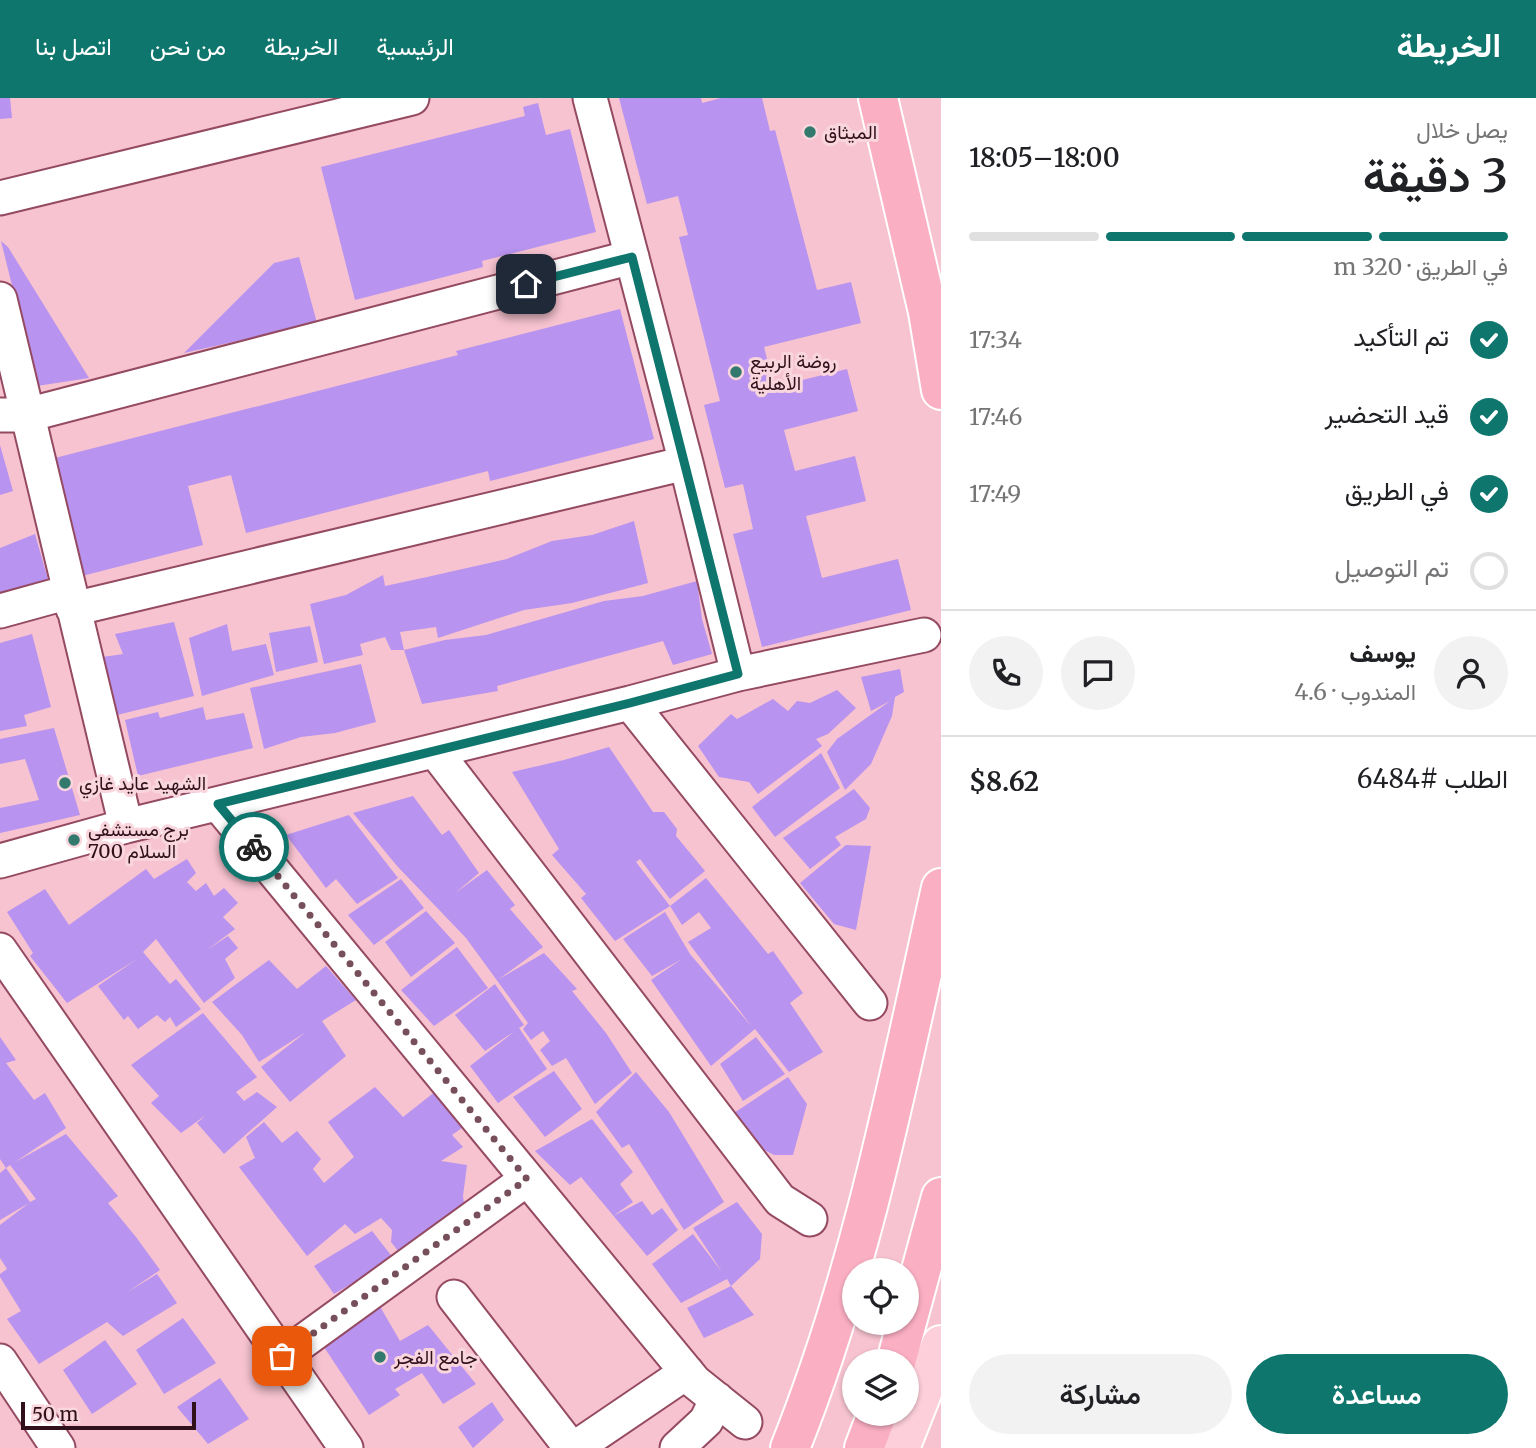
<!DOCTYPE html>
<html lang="ar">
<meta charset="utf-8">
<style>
:root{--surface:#fff;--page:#f2f2f2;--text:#202124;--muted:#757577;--line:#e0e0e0;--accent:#0f766e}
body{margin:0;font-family:Merriweather,Vazirmatn,serif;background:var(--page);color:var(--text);direction:rtl;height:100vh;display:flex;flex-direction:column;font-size:26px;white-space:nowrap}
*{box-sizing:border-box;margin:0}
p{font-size:23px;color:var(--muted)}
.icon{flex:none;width:38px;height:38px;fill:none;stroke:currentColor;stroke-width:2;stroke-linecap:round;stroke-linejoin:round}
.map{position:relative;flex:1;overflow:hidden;direction:ltr}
.side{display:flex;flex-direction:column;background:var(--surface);width:595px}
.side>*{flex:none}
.controls{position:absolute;left:842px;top:1160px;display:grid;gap:14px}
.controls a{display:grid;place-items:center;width:77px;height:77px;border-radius:50%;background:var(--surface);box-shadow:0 2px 5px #0004;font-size:35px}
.scale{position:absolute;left:21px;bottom:18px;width:175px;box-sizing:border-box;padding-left:7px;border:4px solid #30111b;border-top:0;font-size:19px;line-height:24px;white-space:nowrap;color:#30111b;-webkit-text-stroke:5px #f9d6de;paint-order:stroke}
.pin{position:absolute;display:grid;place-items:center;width:60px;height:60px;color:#fff;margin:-30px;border-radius:14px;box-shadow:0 4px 10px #0006}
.courier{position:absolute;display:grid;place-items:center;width:70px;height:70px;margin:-35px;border:5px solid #0f766e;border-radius:50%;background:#fff;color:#222;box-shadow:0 2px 9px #0007}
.summary em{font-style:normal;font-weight:600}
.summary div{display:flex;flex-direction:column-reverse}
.summary{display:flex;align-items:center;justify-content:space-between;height:119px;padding:0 28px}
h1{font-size:46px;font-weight:600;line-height:52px}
.bar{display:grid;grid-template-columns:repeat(4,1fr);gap:10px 7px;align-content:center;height:84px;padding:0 28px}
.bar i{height:9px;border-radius:5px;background:var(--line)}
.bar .selected{background:var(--accent)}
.bar p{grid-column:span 4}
.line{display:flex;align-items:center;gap:18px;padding:0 28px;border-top:2px solid var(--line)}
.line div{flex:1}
.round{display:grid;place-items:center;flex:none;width:74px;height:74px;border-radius:37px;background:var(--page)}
ol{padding:0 28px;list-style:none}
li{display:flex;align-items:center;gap:21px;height:77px}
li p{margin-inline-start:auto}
li .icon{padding:7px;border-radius:50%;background:var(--accent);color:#fff;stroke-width:4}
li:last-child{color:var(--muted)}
li i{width:38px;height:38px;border:4px solid var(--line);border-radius:50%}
.cta{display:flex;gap:14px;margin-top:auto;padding:14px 28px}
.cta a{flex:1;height:80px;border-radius:42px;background:var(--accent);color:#fff;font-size:28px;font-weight:600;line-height:80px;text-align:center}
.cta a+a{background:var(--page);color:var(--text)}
header{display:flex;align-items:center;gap:42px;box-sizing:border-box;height:98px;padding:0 35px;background:var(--accent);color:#fff}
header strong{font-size:33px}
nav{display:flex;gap:38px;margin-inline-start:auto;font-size:24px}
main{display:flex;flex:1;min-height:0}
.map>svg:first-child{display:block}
</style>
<header>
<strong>الخريطة</strong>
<nav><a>الرئيسية</a><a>الخريطة</a><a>من نحن</a><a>اتصل بنا</a></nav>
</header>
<main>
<section class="side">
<div class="summary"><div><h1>3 دقيقة</h1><p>يصل خلال</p></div><em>18:00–18:05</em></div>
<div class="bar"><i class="selected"></i><i class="selected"></i><i class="selected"></i><i></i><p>في الطريق · 320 m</p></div>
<ol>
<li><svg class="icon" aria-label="check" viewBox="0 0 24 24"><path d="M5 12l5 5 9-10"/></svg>تم التأكيد<p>17:34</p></li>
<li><svg class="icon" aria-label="check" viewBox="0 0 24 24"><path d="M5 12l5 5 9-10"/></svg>قيد التحضير<p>17:46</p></li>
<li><svg class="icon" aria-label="check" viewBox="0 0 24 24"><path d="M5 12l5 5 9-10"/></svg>في الطريق<p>17:49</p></li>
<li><i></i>تم التوصيل</li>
</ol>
<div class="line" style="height:126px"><a class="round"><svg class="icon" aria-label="person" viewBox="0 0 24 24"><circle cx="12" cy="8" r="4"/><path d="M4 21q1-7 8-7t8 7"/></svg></a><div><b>يوسف</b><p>المندوب · 4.6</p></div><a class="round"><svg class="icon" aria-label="chat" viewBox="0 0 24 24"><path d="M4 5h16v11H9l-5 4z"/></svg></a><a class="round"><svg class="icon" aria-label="phone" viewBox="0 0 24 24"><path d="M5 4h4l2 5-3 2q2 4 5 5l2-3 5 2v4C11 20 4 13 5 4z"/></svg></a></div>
<div class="line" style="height:91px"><div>الطلب #6484</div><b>$8.62</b></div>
<div class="cta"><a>مساعدة</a><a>مشاركة</a></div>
</section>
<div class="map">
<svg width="941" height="1350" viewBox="0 0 941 1350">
<rect width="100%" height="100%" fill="#f7c3d0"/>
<path fill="#b893ef" d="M0,0H10L12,20L0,21Z
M619,0H701L702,5L721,0H762L770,33L775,32L817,192L851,184L861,225L764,249L774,289L847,271L858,313L784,332L795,373L855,358L866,403L806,418L822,480L898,461L911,512L762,549L733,436L753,431L743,386L725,390L704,307L720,303L679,139L688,137L678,98L647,106Z
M538,5L546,37L570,31L596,134L482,163L483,169L355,202L321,69L525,18L523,9Z
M1,143L8,149L89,280L37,288Z
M299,159L317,225L184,255L274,165Z
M620,211L654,341L490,383L488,373L246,435L231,377L188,388L203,447L82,478L51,361L458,257L456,253Z
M0,347L13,393L0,397Z
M634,423L648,485L572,505L524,512L438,540L436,529L400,534L404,552H391L385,539L360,546L363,557L324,566L310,506L346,497L383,477L385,488L427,479L507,461L552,443L592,437Z
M35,436L51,492L0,504V450Z
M697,483L702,521L712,556L673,567L663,543L497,588L498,593L422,606L404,552L445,542L486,537L604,503L643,498Z
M174,524L194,598L117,617L96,560L123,556L115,536Z
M227,526L232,553L266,546L274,577L202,598L189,540Z
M310,528L318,564L276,574L269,535Z
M32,536L51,609L24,617L27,628L0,633V545Z
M361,566L376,624L335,635L301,639L264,651L250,590Z
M900,571L904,594L895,599L892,618L871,666L845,692L827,654L837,641L890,603L871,613L861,579Z
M837,592L856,610L828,636L816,641L822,648L758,696L749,684L719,679L698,648L731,616L737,621L773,601L788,613L797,603L810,605Z
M203,609L206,622L244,615L253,650L138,678L125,622L158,614L160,620Z
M54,630L80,717L0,735V710L39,702L25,661L0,666V641Z
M609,649L653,714H664L677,731L676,738L705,773L670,801L640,761L636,764L670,808L615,843L581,800L586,796L552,757L559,751L512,674L564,662Z
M821,655L840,690L775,739L752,709Z
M854,691L870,710L866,721L835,739L841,747L810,771L783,740Z
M413,698L442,737L449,732L479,775L455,795L487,772L515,807L510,811L543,849L499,881L544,855L577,891L572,893L606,935L632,975L595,1006L566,960L552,968L540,952L550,943L543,933L531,942L523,931L528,925L466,840L398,769L353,715Z
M349,717L398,780L357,806L336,781L326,790L286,737Z
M846,747L871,748L856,832L834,826L800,785Z
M187,761L196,775L187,784L196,793L206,785L214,798L224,790L238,805L223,819L235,831L207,852L228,838L238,850L225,861L235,880L204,905L156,841L143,854L170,886L176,881L201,911L176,929L170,919L165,924L157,917L138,931L128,918L124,922L98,888L137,861L67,905L30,858L33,855L7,814L45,791L69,827L146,771L154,781Z
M706,780L768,856L773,853L803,895L790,905L823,954L789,974L755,931L711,968L651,882L682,861L652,878L623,841L665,814L690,856L752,929L688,844L711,830L699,814L682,827L670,808Z
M401,781L424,810L374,847L348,817Z
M426,813L455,845L411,879L385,844Z
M457,849L488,890L434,928L401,892Z
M269,862L297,891L326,868L356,902L322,923L346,958L290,1004L261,969L306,934L259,964L242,937L212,904Z
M495,886L524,927L519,930L547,971L498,1005L470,968L515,933L485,953L455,917Z
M203,915L257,979L236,994L244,1003L257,994L277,1009L224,1056L197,1025L206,1017L181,1035L151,1005L159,998L131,967Z
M0,939L16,962L6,965L34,1002L45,995L66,1030L15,1064L66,1036L118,1098L108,1105L136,1139L160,1172L126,1195L157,1176L177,1205L123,1238L107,1224L39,1266L7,1221L21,1213L0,1179V1176L7,1171L0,1160V1127L29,1105L0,1122V1075L6,1070L30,1104L36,1101L10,1067L6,1070L0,1061Z
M756,939L785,976L743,1003L720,966Z
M554,973L582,1011L545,1039L513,999Z
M636,974L669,1014L724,1104L684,1132L629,1046L622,1050L596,1014Z
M788,979L807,1006L793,1057H774L757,1048L734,1015Z
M375,989L403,1019L436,993L466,1027L452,1037L463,1049L441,1063L467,1067L463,1098L465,1113L402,1158L391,1144L392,1132L381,1120L355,1136L345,1126L307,1158L239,1069L255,1060L246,1039L264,1024L282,1045L297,1033L321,1061L313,1071L324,1085L354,1059L328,1024Z
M592,1021L633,1074L620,1086L633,1104L613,1118L642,1103L652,1117L662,1110L678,1132L647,1158L581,1079L570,1087L535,1053Z
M737,1104L762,1136L760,1161L731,1188L754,1217L704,1240L687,1210L731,1188L727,1181L681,1205L652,1166L693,1136L722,1174L693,1130Z
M372,1133L394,1161L334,1196L314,1168Z
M378,1205L400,1243L428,1227L476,1286L443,1306L422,1275L395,1291L400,1297L369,1317L320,1243Z
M183,1220L216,1265L164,1296L136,1252Z
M105,1242L137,1286L92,1316L63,1272Z
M220,1280L249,1321L208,1346L177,1309Z
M492,1304L504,1322L473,1350L458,1329Z"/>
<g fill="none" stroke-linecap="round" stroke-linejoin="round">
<g stroke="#944a61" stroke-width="37">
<path id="minor" d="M590,0L686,365L738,576
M0,100L412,0
M0,201L126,728
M0,317H27L632,159
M73,511L686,365
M0,513L69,494
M630,605L870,905
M435,653L780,1102L810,1121
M218,706L695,1284L745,1324
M0,763L126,728L630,605L738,576L924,537
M0,852L346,1350
M454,1199L571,1350
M283,1258L527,1081
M0,1263L58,1350
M575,1350L687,1274
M677,1350L706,1323L717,1301"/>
</g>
<g stroke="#fff" stroke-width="42">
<path id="major" d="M900,1350L941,1247"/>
</g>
<g stroke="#fff" stroke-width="42">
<path id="highway" d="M878,0L928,214L941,292
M896,1264L941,1099
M790,1350C862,1171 899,978 941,790
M864,1350L877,1316"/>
</g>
<use href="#minor" stroke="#fff" stroke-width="33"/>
<use href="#major" stroke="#fdcfdb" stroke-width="38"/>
<use href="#highway" stroke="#fbafc3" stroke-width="38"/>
</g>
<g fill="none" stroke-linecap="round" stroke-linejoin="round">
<path stroke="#764f5a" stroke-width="7" stroke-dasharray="0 12.6" d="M254,749L527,1081L282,1258"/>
<path stroke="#0f766e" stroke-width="9" d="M254,749L218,706L630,605L738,576L632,159L526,186"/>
</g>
<g fill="#33796e" stroke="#f9d6de" stroke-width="2.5">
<circle cx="810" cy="34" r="7"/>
<circle cx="736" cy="274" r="7"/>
<circle cx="65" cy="685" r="7"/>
<circle cx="74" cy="742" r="7"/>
<circle cx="380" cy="1259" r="7"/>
</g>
<g text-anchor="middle" stroke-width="6" stroke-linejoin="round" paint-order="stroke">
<g font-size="19" fill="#30111b" stroke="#f9d6de" text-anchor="start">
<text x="824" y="41">الميثاق</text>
<text x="750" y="270">روضة الربيع<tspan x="750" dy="22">الأهلية</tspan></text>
<text x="79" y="692">الشهيد عايد غازي</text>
<text x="88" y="738">برج مستشفى<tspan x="88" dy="22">السلام 700</tspan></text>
<text x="394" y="1266">جامع الفجر</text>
</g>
</g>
</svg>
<div class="controls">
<a><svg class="icon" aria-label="locate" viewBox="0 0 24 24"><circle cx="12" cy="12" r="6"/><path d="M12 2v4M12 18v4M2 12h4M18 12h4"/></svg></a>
<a><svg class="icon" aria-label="layers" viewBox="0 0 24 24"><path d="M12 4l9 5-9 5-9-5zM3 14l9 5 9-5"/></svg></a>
</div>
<div class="scale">50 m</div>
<div class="pin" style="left:282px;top:1258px;background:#ea580c"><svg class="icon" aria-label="bag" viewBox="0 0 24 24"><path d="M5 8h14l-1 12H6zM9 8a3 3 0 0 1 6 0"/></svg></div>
<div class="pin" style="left:526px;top:186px;background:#1f2937"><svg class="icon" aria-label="home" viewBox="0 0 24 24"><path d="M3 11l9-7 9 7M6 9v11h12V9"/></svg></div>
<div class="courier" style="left:254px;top:749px"><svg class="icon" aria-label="bike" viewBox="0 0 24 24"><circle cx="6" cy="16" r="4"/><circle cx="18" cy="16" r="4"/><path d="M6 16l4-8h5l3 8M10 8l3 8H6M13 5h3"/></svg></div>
</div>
</main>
